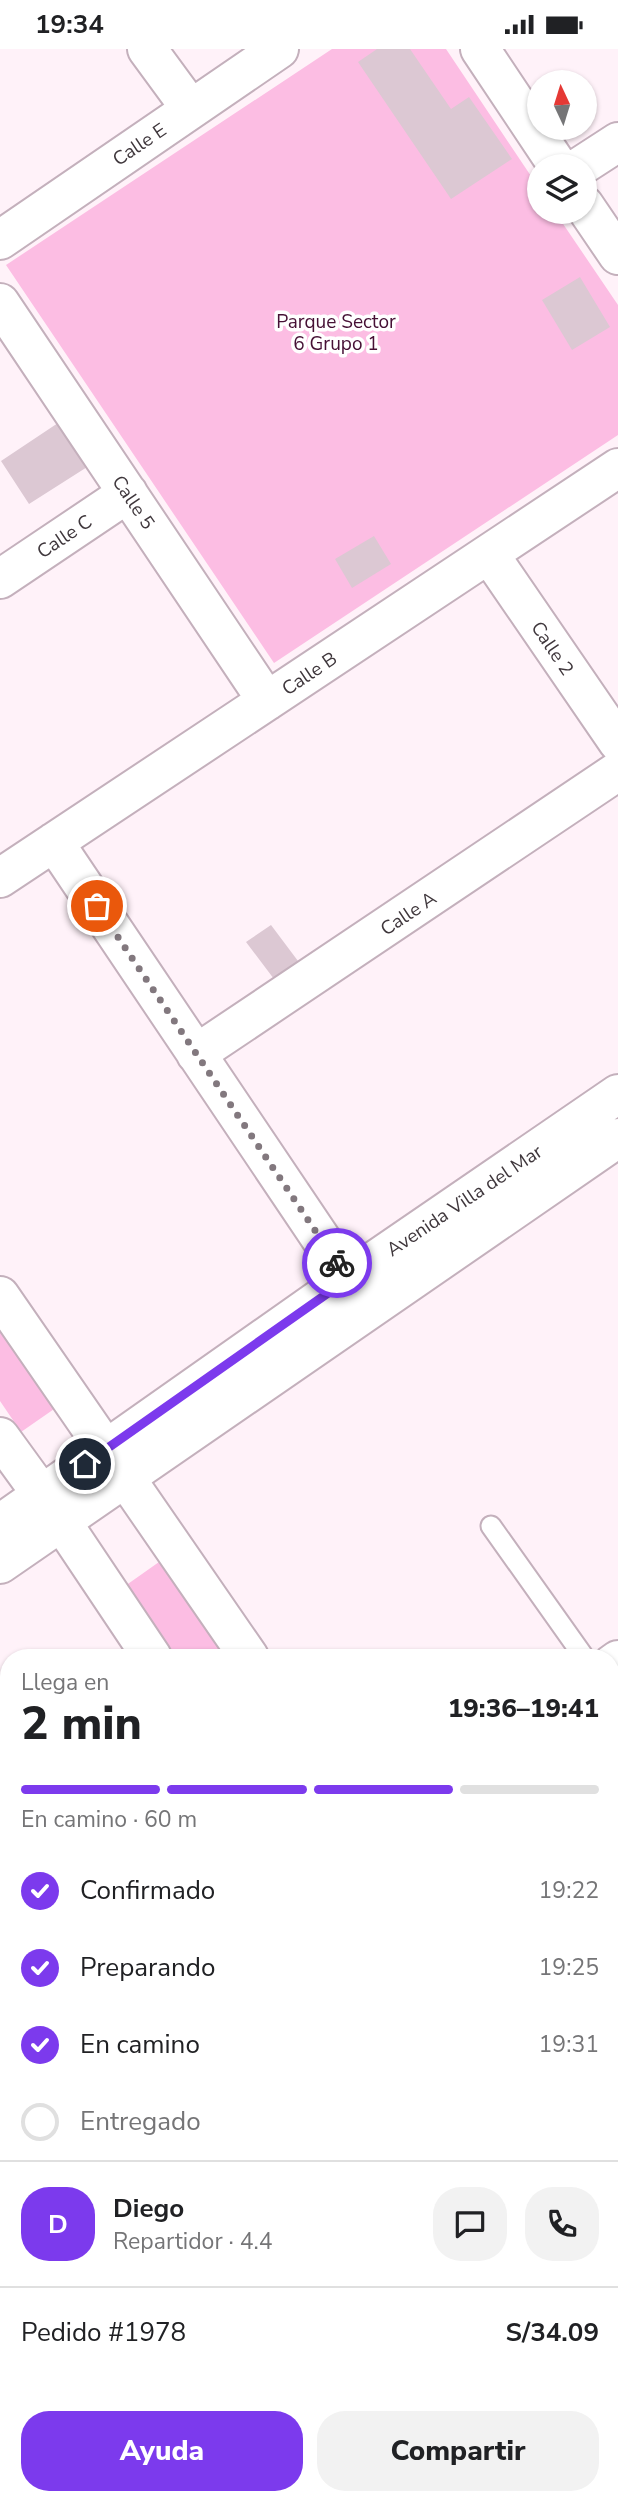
<!DOCTYPE html>
<html lang="es">
<meta charset="utf-8">
<style>
:root{--surface:#fff;--page:#f2f2f2;--text:#202124;--muted:#757577;--line:#e0e0e0;--accent:#7c3aed}
body{margin:0;font-family:"Nunito Sans",sans-serif;background:var(--page);color:var(--text);height:100vh;display:flex;flex-direction:column;font-size:26px;white-space:nowrap}
*{box-sizing:border-box;margin:0}
p{font-size:23px;color:var(--muted)}
.icon{flex:none;width:38px;height:38px;fill:none;stroke:currentColor;stroke-width:2;stroke-linecap:round;stroke-linejoin:round}
.map{position:relative;flex:1;overflow:hidden}
.details{position:absolute;left:0px;top:1600px;width:620px;height:856px;display:flex;flex-direction:column;background:var(--surface);border-radius:28px 28px 0 0;box-shadow:0 2px 5px #0004}
.details>*{flex:none}
.needle{width:46px;rotate:356deg}
.fabs{position:absolute;left:527px;top:21px;display:grid;gap:14px}
.fabs a{display:grid;place-items:center;width:70px;height:70px;border-radius:50%;background:var(--surface);box-shadow:0 2px 5px #0004;font-size:35px}
.pin{position:absolute;display:grid;place-items:center;width:60px;height:60px;color:#fff;margin:-30px;border:4px solid #fff;border-radius:50%;box-shadow:0 2px 7px #0007}
.courier{position:absolute;display:grid;place-items:center;width:70px;height:70px;margin:-35px;border:5px solid #7c3aed;border-radius:50%;background:#fff;color:#222;box-shadow:0 2px 9px #0007}
.summary em{font-style:normal;font-weight:800}
.summary div{display:flex;flex-direction:column-reverse}
.summary{display:flex;align-items:center;justify-content:space-between;height:119px;padding:0 21px}
h1{font-size:46px;font-weight:800;line-height:52px}
.bar{display:grid;grid-template-columns:repeat(4,1fr);gap:10px 7px;align-content:center;height:84px;padding:0 21px}
.bar i{height:9px;border-radius:5px;background:var(--line)}
.bar .active{background:var(--accent)}
.bar p{grid-column:span 4}
.line{display:flex;align-items:center;gap:18px;padding:0 21px;border-top:2px solid var(--line)}
.line div{flex:1}
.round{display:grid;place-items:center;flex:none;width:74px;height:74px;border-radius:28px;background:var(--page)}
ol{padding:0 21px;list-style:none}
li{display:flex;align-items:center;gap:21px;height:77px}
li p{margin-inline-start:auto}
li .icon{padding:7px;border-radius:50%;background:var(--accent);color:#fff;stroke-width:4}
li:last-child{color:var(--muted)}
li i{width:38px;height:38px;border:4px solid var(--line);border-radius:50%}
.primary-button{display:flex;gap:14px;margin-top:auto;padding:14px 21px}
.primary-button a{flex:1;height:80px;border-radius:28px;background:var(--accent);color:#fff;font-size:28px;font-weight:800;line-height:80px;text-align:center}
.primary-button a+a{background:var(--page);color:var(--text)}
.status{display:flex;justify-content:space-between;align-items:center;height:49px;padding:0 35px;background:var(--surface);direction:ltr}
.status svg{height:19px;fill:currentColor}
.map>svg:first-child{display:block}
</style>
<div class="status"><b>19:34</b><svg viewBox="0 0 49 12"><path d="M0 12V9h3v3zM5 12V6h3v6zM10 12V3h3v9zM15 12V0h3v12zM26 1h20v11H26zM47 4h2v5h-2z"/></svg></div>
<div class="map">
<svg width="618" height="2455" viewBox="0 0 618 2455">
<rect width="100%" height="100%" fill="#fff2f9"/>
<path fill="#fcbde3" d="M332,0H446L539,139V163H555L618,256V386L274,614L6,216Z
M0,1276L57,1358L21,1383L0,1352Z
M159,1513L225,1608H174L125,1537Z
M611,2166L618,2177V2256L611,2245Z"/>
<path fill="#dcc8d3" d="M377,0H410L451,60L469,48L512,110L451,150L358,13Z
M580,228L610,278L572,301L542,251Z
M64,370L95,413L29,455L1,412Z
M374,487L391,515L352,539L335,510Z
M271,876L304,920L280,938L246,893Z
M611,1733H618V1777H611Z"/>
<g fill="none" stroke-linecap="round" stroke-linejoin="round">
<g stroke="#c4b0bc" stroke-width="23">
<path id="service" d="M491,1477L584,1608"/>
</g>
<g stroke="#c4b0bc" stroke-width="42">
<path id="minor" d="M147,0L191,60
M480,0L558,117
M581,117L618,93
M584,156L618,206
M0,191L279,0
M0,254L267,652
M489,505L618,693
M0,530L128,444
M54,793L348,1230
M0,829L618,419
M196,1005L618,722
M611,1616L618,1611
M0,1759L9,1771
M0,2215L9,2227
M0,2356L9,2349
M474,2446L480,2455
M349,2455L362,2446"/>
</g>
<g stroke="#c4b0bc" stroke-width="42">
<path id="tertiary" d="M0,1247L249,1608
M0,1388L61,1472L152,1608
M0,1475L348,1230L618,1045
M0,1515L618,1089
M611,2134L618,2144
M611,2285L618,2295"/>
</g>
<use href="#service" stroke="#fff" stroke-width="19"/>
<use href="#minor" stroke="#fff" stroke-width="38"/>
<use href="#tertiary" stroke="#fff" stroke-width="38"/>
</g>
<g fill="none" stroke-linecap="round" stroke-linejoin="round">
<path stroke="#82787e" stroke-width="7" stroke-dasharray="0 12.6" d="M97,857L337,1214"/>
<path stroke="#7c3aed" stroke-width="9" d="M85,1415L348,1230L337,1214"/>
</g>
<g text-anchor="middle" stroke-width="7" stroke-linejoin="round" paint-order="stroke">
<g font-size="19" fill="#3f373c" stroke="#fff">
<text transform="translate(139 95) rotate(-34)" y="7">Calle E</text>
<text transform="translate(134 453) rotate(56)" y="7">Calle 5</text>
<text transform="translate(64 487) rotate(-34)" y="7">Calle C</text>
<text transform="translate(553 599) rotate(56)" y="7">Calle 2</text>
<text transform="translate(309 624) rotate(-34)" y="7">Calle B</text>
<text transform="translate(408 864) rotate(-34)" y="7">Calle A</text>
<text transform="translate(464 1151) rotate(-34)" y="7">Avenida Villa del Mar</text>
</g>
<g font-size="19" fill="#461035" stroke="#fff">
<text x="336" y="279">Parque Sector<tspan x="336" dy="22">6 Grupo 1</tspan></text>
</g>
</g>
</svg>
<div class="fabs">
<a><svg class="needle" viewBox="-14 -14 28 28"><path d="M0-13l5 13h-10z" fill="#e53935"/><path d="M0 13l5-13h-10z" fill="#757577"/></svg></a>
<a><svg class="icon" aria-label="layers" viewBox="0 0 24 24"><path d="M12 4l9 5-9 5-9-5zM3 14l9 5 9-5"/></svg></a>
</div>
<div class="pin" style="left:97px;top:857px;background:#ea580c"><svg class="icon" aria-label="bag" viewBox="0 0 24 24"><path d="M5 8h14l-1 12H6zM9 8a3 3 0 0 1 6 0"/></svg></div>
<div class="pin" style="left:85px;top:1415px;background:#1f2937"><svg class="icon" aria-label="home" viewBox="0 0 24 24"><path d="M3 11l9-7 9 7M6 9v11h12V9"/></svg></div>
<div class="courier" style="left:337px;top:1214px"><svg class="icon" aria-label="bike" viewBox="0 0 24 24"><circle cx="6" cy="16" r="4"/><circle cx="18" cy="16" r="4"/><path d="M6 16l4-8h5l3 8M10 8l3 8H6M13 5h3"/></svg></div>
<section class="details">
<div class="summary"><div><h1>2 min</h1><p>Llega en</p></div><em>19:36–19:41</em></div>
<div class="bar"><i class="active"></i><i class="active"></i><i class="active"></i><i></i><p>En camino · 60 m</p></div>
<ol>
<li><svg class="icon" aria-label="check" viewBox="0 0 24 24"><path d="M5 12l5 5 9-10"/></svg>Confirmado<p>19:22</p></li>
<li><svg class="icon" aria-label="check" viewBox="0 0 24 24"><path d="M5 12l5 5 9-10"/></svg>Preparando<p>19:25</p></li>
<li><svg class="icon" aria-label="check" viewBox="0 0 24 24"><path d="M5 12l5 5 9-10"/></svg>En camino<p>19:31</p></li>
<li><i></i>Entregado</li>
</ol>
<div class="line" style="height:126px"><b class="round" style="background:var(--accent);color:#fff">D</b><div><b>Diego</b><p>Repartidor · 4.4</p></div><a class="round"><svg class="icon" aria-label="chat" viewBox="0 0 24 24"><path d="M4 5h16v11H9l-5 4z"/></svg></a><a class="round"><svg class="icon" aria-label="phone" viewBox="0 0 24 24"><path d="M5 4h4l2 5-3 2q2 4 5 5l2-3 5 2v4C11 20 4 13 5 4z"/></svg></a></div>
<div class="line" style="height:91px"><div>Pedido #1978</div><b>S/34.09</b></div>
<div class="primary-button"><a>Ayuda</a><a>Compartir</a></div>
</section>
</div>
